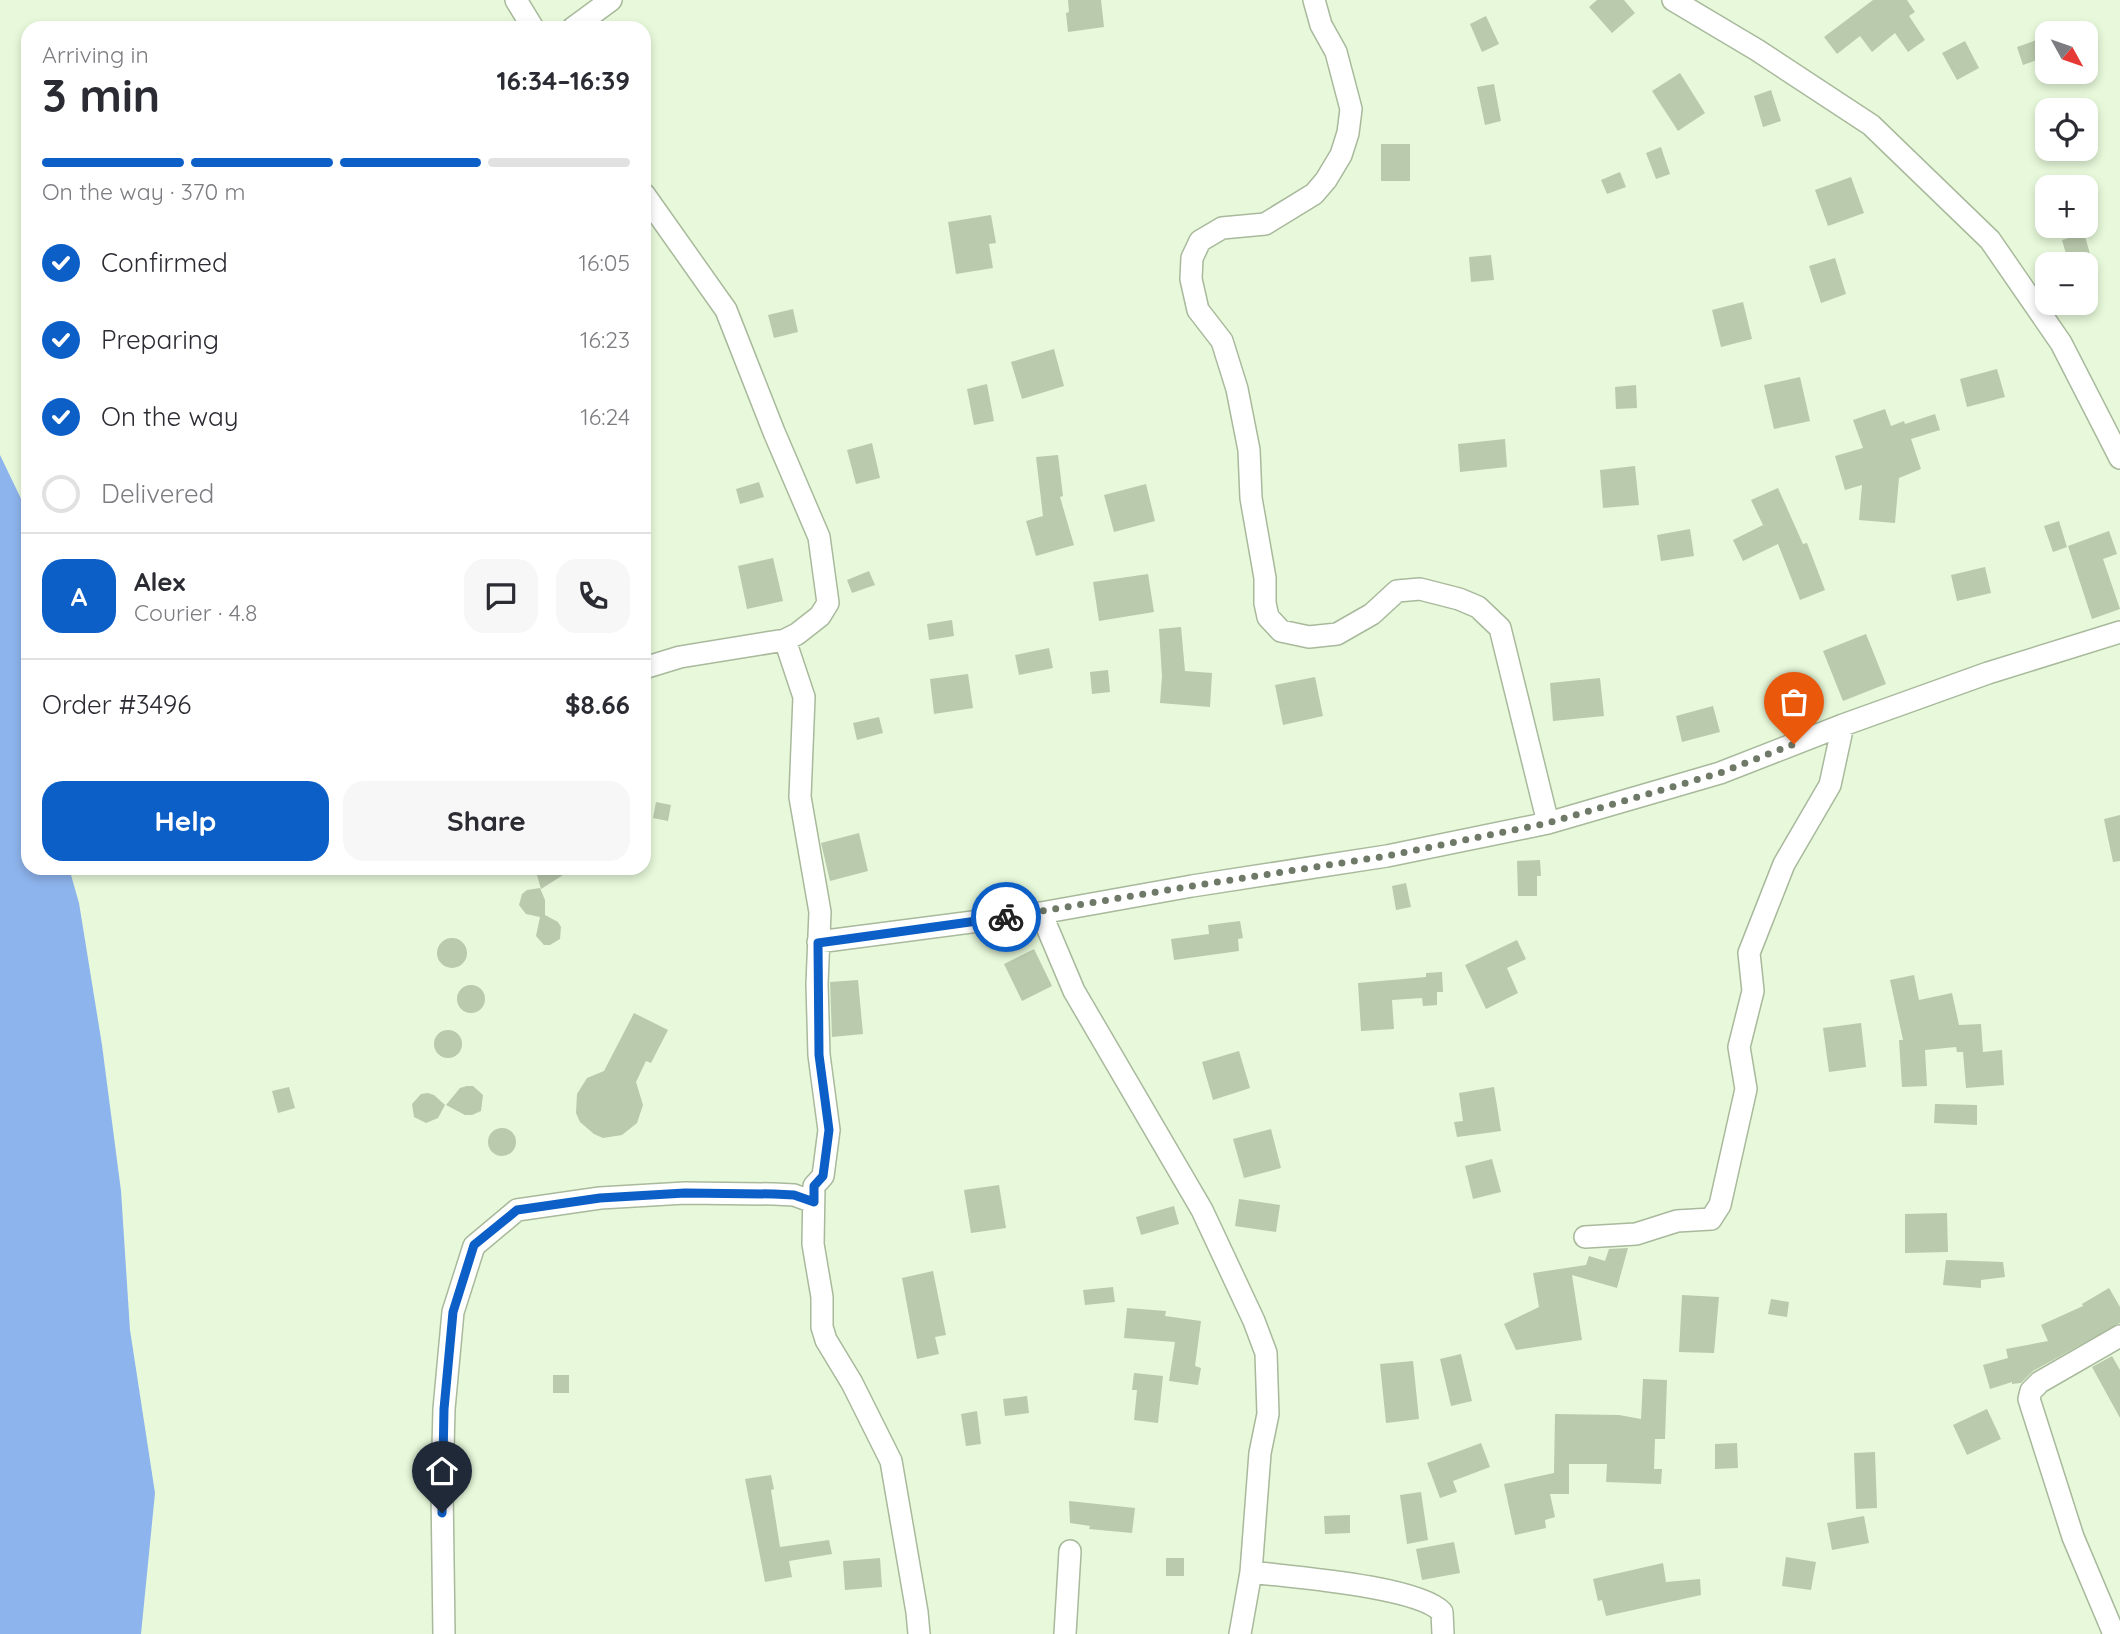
<!DOCTYPE html>
<meta charset="utf-8">
<style>
:root{--surface:#fff;--page:#f7f7f7;--text:#2b2b33;--muted:#7c7c81;--line:#e1e1e2;--accent:#0d5fc8}
body{margin:0;font-family:Quicksand,sans-serif;background:var(--page);color:var(--text);height:100vh;display:flex;flex-direction:column;font-size:26px;white-space:nowrap}
*{box-sizing:border-box;margin:0}
p{font-size:23px;color:var(--muted)}
.icon{flex:none;width:38px;height:38px;fill:none;stroke:currentColor;stroke-width:2;stroke-linecap:round;stroke-linejoin:round}
.map{position:relative;flex:1;overflow:hidden}
.side{position:absolute;left:21px;top:21px;width:630px;height:854px;display:flex;flex-direction:column;background:var(--surface);border-radius:21px;box-shadow:0 4px 10px #0003}
.side>*{flex:none}
.needle{width:46px;rotate:130deg}
.fabs{position:absolute;left:2035px;top:21px;display:grid;gap:14px}
.fabs a{display:grid;place-items:center;width:63px;height:63px;border-radius:14px;background:var(--surface);box-shadow:0 4px 10px #0003;font-size:35px}
.pin{position:absolute;display:grid;place-items:center;width:60px;height:60px;color:#fff;margin:-72px -30px;border-radius:50% 50% 50% 0;rotate:-45deg;box-shadow:0 0 7px #0007}
.pin .icon{rotate:45deg}
.courier{position:absolute;display:grid;place-items:center;width:70px;height:70px;margin:-35px;border:5px solid #0d5fc8;border-radius:50%;background:#fff;color:#222;box-shadow:0 2px 9px #0007}
.summary em{font-style:normal;font-weight:800}
.summary div{display:flex;flex-direction:column-reverse}
.summary{display:flex;align-items:center;justify-content:space-between;height:119px;padding:0 21px}
h1{font-size:46px;font-weight:800;line-height:52px}
.bar{display:grid;grid-template-columns:repeat(4,1fr);gap:10px 7px;align-content:center;height:84px;padding:0 21px}
.bar i{height:9px;border-radius:5px;background:var(--line)}
.bar .selected{background:var(--accent)}
.bar p{grid-column:span 4}
.line{display:flex;align-items:center;gap:18px;padding:0 21px;border-top:2px solid var(--line)}
.line div{flex:1}
.round{display:grid;place-items:center;flex:none;width:74px;height:74px;border-radius:21px;background:var(--page)}
ol{padding:0 21px;list-style:none}
li{display:flex;align-items:center;gap:21px;height:77px}
li p{margin-inline-start:auto}
li .icon{padding:7px;border-radius:50%;background:var(--accent);color:#fff;stroke-width:4}
li:last-child{color:var(--muted)}
li i{width:38px;height:38px;border:4px solid var(--line);border-radius:50%}
.cta{display:flex;gap:14px;margin-top:auto;padding:14px 21px}
.cta a{flex:1;height:80px;border-radius:21px;background:var(--accent);color:#fff;font-size:28px;font-weight:800;line-height:80px;text-align:center}
.cta a+a{background:var(--page);color:var(--text)}
.map>svg:first-child{display:block}
</style>
<div class="map">
<svg width="2120" height="1634" viewBox="0 0 2120 1634">
<rect width="100%" height="100%" fill="#e7f9da"/>
<path fill="#8eb4ed" d="M0,455L25,507L28,533V868H69L79,903L102,1045L121,1191L130,1330L155,1493L141,1634H0Z"/>
<path fill="#bacaad" d="M1068,0H1101L1104,27L1068,32L1066,13L1069,12Z
M1597,0H1624L1635,13L1612,33L1589,7Z
M1873,0H1907L1915,12L1909,16L1925,40L1908,52L1895,33L1872,52L1860,36L1837,54L1824,37Z
M1486,16L1499,44L1482,52L1470,24Z
M2042,38L2048,56L2023,65L2017,47Z
M1965,41L1979,68L1957,80L1942,53Z
M1680,73L1705,113L1678,131L1652,91Z
M1494,84L1501,121L1485,125L1477,87Z
M1771,90L1781,121L1763,127L1754,96Z
M1381,144H1410V181H1381Z
M1661,147L1670,174L1656,179L1646,153Z
M1620,172L1626,187L1607,194L1601,180Z
M1851,177L1864,213L1828,226L1815,190Z
M991,215L996,243L989,244L993,268L956,274L948,222Z
M2084,233L2093,264H2069L2062,240Z
M1491,255L1494,280L1471,282L1469,257Z
M1835,258L1846,294L1821,303L1809,266Z
M1743,302L1752,339L1721,347L1712,310Z
M793,309L798,332L774,338L768,315Z
M1054,349L1064,386L1022,399L1011,362Z
M1997,369L2005,397L1967,407L1960,379Z
M1800,377L1810,421L1774,429L1764,385Z
M987,384L994,421L974,425L967,389Z
M1636,385L1637,408L1616,409L1615,387Z
M1885,409L1891,426L1904,421L1905,424L1935,414L1940,430L1911,439L1921,469L1899,478L1895,523L1859,520L1862,485L1845,490L1835,456L1863,448L1853,420Z
M1505,439L1507,467L1460,472L1458,444Z
M872,443L880,478L856,484L847,450Z
M1058,455L1063,496L1060,497L1074,545L1036,556L1026,521L1043,516L1036,457Z
M1635,466L1639,505L1603,508L1600,470Z
M759,482L764,497L740,504L736,489Z
M1146,484L1155,521L1114,532L1104,495Z
M1778,488L1803,544L1807,543L1825,590L1800,600L1778,544L1743,561L1733,540L1763,525L1751,500Z
M2059,521L2067,547L2053,552L2044,526Z
M1690,529L1694,556L1661,561L1657,535Z
M2109,531L2117,554L2103,559L2120,609L2092,619L2068,546Z
M773,558L783,601L747,609L738,566Z
M1985,567L1991,593L1957,601L1951,575Z
M869,571L875,585L852,593L847,580Z
M1148,574L1154,612L1099,621L1093,582Z
M952,620L954,636L929,640L927,624Z
M1181,627L1185,671L1212,673L1210,707L1160,703L1162,676L1159,629Z
M1866,634L1886,684L1843,701L1823,651Z
M1049,648L1053,668L1019,675L1015,655Z
M1108,670L1110,692L1092,694L1090,672Z
M968,674L973,708L934,714L930,679Z
M1315,677L1323,716L1283,725L1275,685Z
M1600,678L1604,716L1553,721L1550,683Z
M1713,706L1720,732L1682,742L1676,716Z
M879,717L883,733L857,740L853,723Z
M656,802L671,805L668,821L653,818Z
M2120,815V861L2113,862L2104,819Z
M859,833L868,871L830,881L821,843Z
M1540,860L1541,876H1537V896H1518L1517,861Z
M535,868H574L541,889Z
M1406,883L1411,907L1396,910L1392,886Z
M540,888L545,900V915L558,922L561,927L560,939L550,945H544L536,936L540,917L526,914L519,905L522,894L527,890Z
M1240,921L1243,938L1238,939L1239,951L1174,960L1171,939L1209,934L1208,925Z
M437 953a15 15 0 1 1 30 0a15 15 0 1 1-30 0Z
M1517,940L1526,959L1507,968L1518,993L1486,1009L1465,965Z
M1034,949L1052,986L1022,1001L1004,964Z
M1442,972L1443,992H1437V1005L1423,1006L1422,998L1392,1000L1394,1029L1361,1031L1358,983L1426,977V973Z
M1914,975L1919,1000L1952,993L1959,1025L1981,1024L1983,1052L2002,1050L2004,1085L1966,1088L1963,1052H1957L1956,1047L1925,1050L1927,1086L1902,1087L1899,1040H1903L1890,980Z
M858,980L863,1034L832,1037L830,982Z
M457 999a14 14 0 1 1 28 0a14 14 0 1 1-28 0Z
M634,1013L668,1030L651,1063L646,1061L636,1082L643,1105L637,1123L622,1135L603,1138L594,1134L580,1122L576,1113L577,1094L587,1078L604,1071Z
M1861,1023L1866,1067L1829,1072L1823,1028Z
M434 1044a14 14 0 1 1 28 0a14 14 0 1 1-28 0Z
M1239,1051L1250,1088L1213,1100L1202,1062Z
M467,1086H473L483,1095L481,1111L472,1115H465L446,1105L460,1088Z
M289,1087L295,1108L278,1113L272,1091Z
M1494,1087L1501,1131L1457,1137L1454,1122L1463,1121L1459,1093Z
M428,1093L434,1095L445,1105L438,1118L426,1123L414,1117L412,1104L421,1094Z
M1935,1104L1977,1105V1125L1934,1123Z
M488 1142a14 14 0 1 1 28 0a14 14 0 1 1-28 0Z
M1271,1129L1281,1168L1244,1178L1233,1139Z
M1492,1159L1501,1192L1473,1199L1465,1166Z
M999,1185L1006,1228L971,1233L964,1190Z
M1239,1199L1280,1205L1276,1232L1235,1226Z
M1174,1206L1179,1224L1141,1235L1136,1217Z
M1947,1213L1948,1252L1905,1253V1214Z
M1628,1248L1617,1288L1572,1275L1582,1340L1516,1350L1504,1324L1539,1307L1533,1273L1586,1265L1589,1256L1605,1261L1609,1249Z
M1946,1260L2003,1262L2005,1277L1981,1280V1288L1943,1285Z
M933,1271L946,1335L935,1337L939,1354L917,1359L902,1278Z
M1113,1287L1115,1302L1085,1305L1083,1290Z
M2109,1288L2120,1307V1323L2033,1371L2021,1383L2012,1384V1382L1990,1389L1983,1365L2008,1358L2006,1349L2048,1341L2041,1325L2083,1306L2082,1304Z
M1682,1295L1719,1297L1714,1353L1679,1352Z
M1771,1299L1789,1302L1787,1317L1768,1314Z
M1127,1308L1166,1311L1165,1316L1201,1321L1195,1366L1201,1368L1198,1385L1169,1381L1175,1342L1124,1338Z
M1461,1354L1472,1401L1451,1406L1440,1359Z
M2112,1356L2120,1370V1418L2092,1367Z
M1413,1361L1419,1419L1386,1423L1380,1364Z
M1134,1373L1163,1376L1158,1423L1134,1420L1137,1390H1132Z
M553,1375H569V1393H553Z
M1643,1379L1667,1380L1665,1439H1655L1654,1469H1662L1661,1484L1606,1482L1607,1464H1569V1494H1550L1555,1517L1545,1520L1546,1528L1515,1535L1504,1484L1554,1473L1555,1414L1619,1415L1641,1419Z
M1027,1396L1029,1413L1005,1416L1003,1399Z
M1987,1409L2001,1439L1967,1455L1953,1425Z
M977,1411L981,1444L966,1446L961,1414Z
M1481,1443L1490,1467L1453,1481L1457,1492L1440,1498L1427,1463Z
M1737,1443L1738,1468L1715,1469V1444Z
M1875,1452L1877,1508L1856,1509L1854,1453Z
M771,1475L774,1489L771,1490L780,1547L829,1540L832,1554L789,1561L792,1577L765,1582L745,1479Z
M1421,1492L1428,1540L1407,1544L1400,1495Z
M1069,1501L1135,1508L1132,1533L1089,1529L1090,1526L1070,1523Z
M1350,1515V1533L1325,1534L1324,1516Z
M1864,1516L1869,1543L1832,1550L1827,1523Z
M1454,1542L1460,1573L1422,1580L1416,1549Z
M1786,1557L1816,1562L1811,1590L1782,1586Z
M880,1558L882,1587L845,1590L843,1561Z
M1166,1558H1184V1576H1166Z
M1663,1563L1666,1582L1700,1579L1701,1595L1606,1616L1602,1600L1598,1601L1593,1579Z"/>
<g fill="none" stroke-linecap="round" stroke-linejoin="round">
<g stroke="#a8b99c" stroke-width="24">
<path id="minor" d="M516,0L533,28
M1314,0L1321,25L1336,52L1351,109L1348,133L1341,155L1326,180L1314,194L1265,224L1222,228L1200,241L1192,258L1191,279L1198,310L1222,341L1237,389L1249,450L1251,498L1265,578V603L1268,617L1281,631L1309,637L1337,634L1372,614L1397,591L1420,589L1459,599L1478,607L1500,628L1548,823
M1673,0L1757,50L1871,125L1990,240L2061,343L2120,458
M573,28L611,0
M644,194L726,310L774,432L819,537L828,603L820,616L797,634L785,640L804,697L800,797L820,912L817,984L819,1055L829,1130L823,1176L814,1186L813,1244L822,1297V1327L826,1340L852,1383L891,1461L917,1612L919,1634
M644,668L680,657L785,640
M1041,913L1074,991L1202,1210L1254,1321L1266,1353L1268,1414L1260,1453L1251,1572L1240,1634
M818,942L1041,913L1192,886L1387,856L1548,823L1720,773L1843,725L1988,673L2120,632
M1585,1237L1636,1234L1677,1221L1711,1219L1720,1205L1746,1089L1739,1047L1753,991L1749,953L1784,864L1830,785L1843,725
M1251,1572C1291,1577 1417,1586 1442,1612L1443,1634
M444,1634L442,1488L444,1409L453,1312L474,1246L517,1210L600,1198L685,1193L774,1194L794,1195L813,1202
M1065,1634L1070,1551
M2114,1634L2073,1537L2029,1399L2031,1391L2040,1382L2120,1336"/>
</g>
<use href="#minor" stroke="#fff" stroke-width="21"/>
</g>
<g fill="none" stroke-linecap="round" stroke-linejoin="round">
<path stroke="#6f7967" stroke-width="7" stroke-dasharray="0 12.6" d="M1006,917L1192,886L1387,856L1548,823L1720,773L1794,744"/>
<path stroke="#0d5fc8" stroke-width="9" d="M442,1513L444,1409L453,1312L474,1245L517,1210L600,1198L685,1193L774,1194L794,1195L814,1202V1186L823,1176L829,1130L819,1055L818,943L1006,917"/>
</g>
</svg>
<div class="fabs">
<a><svg class="needle" viewBox="-14 -14 28 28"><path d="M0-13l5 13h-10z" fill="#e53935"/><path d="M0 13l5-13h-10z" fill="#7c7c81"/></svg></a>
<a><svg class="icon" aria-label="locate" viewBox="0 0 24 24"><circle cx="12" cy="12" r="6"/><path d="M12 2v4M12 18v4M2 12h4M18 12h4"/></svg></a>
<a>+</a>
<a>−</a>
</div>
<div class="pin" style="left:1794px;top:744px;background:#ea580c"><svg class="icon" aria-label="bag" viewBox="0 0 24 24"><path d="M5 8h14l-1 12H6zM9 8a3 3 0 0 1 6 0"/></svg></div>
<div class="pin" style="left:442px;top:1513px;background:#1f2937"><svg class="icon" aria-label="home" viewBox="0 0 24 24"><path d="M3 11l9-7 9 7M6 9v11h12V9"/></svg></div>
<div class="courier" style="left:1006px;top:917px"><svg class="icon" aria-label="bike" viewBox="0 0 24 24"><circle cx="6" cy="16" r="4"/><circle cx="18" cy="16" r="4"/><path d="M6 16l4-8h5l3 8M10 8l3 8H6M13 5h3"/></svg></div>
<section class="side">
<div class="summary"><div><h1>3 min</h1><p>Arriving in</p></div><em>16:34–16:39</em></div>
<div class="bar"><i class="selected"></i><i class="selected"></i><i class="selected"></i><i></i><p>On the way · 370 m</p></div>
<ol>
<li><svg class="icon" aria-label="check" viewBox="0 0 24 24"><path d="M5 12l5 5 9-10"/></svg>Confirmed<p>16:05</p></li>
<li><svg class="icon" aria-label="check" viewBox="0 0 24 24"><path d="M5 12l5 5 9-10"/></svg>Preparing<p>16:23</p></li>
<li><svg class="icon" aria-label="check" viewBox="0 0 24 24"><path d="M5 12l5 5 9-10"/></svg>On the way<p>16:24</p></li>
<li><i></i>Delivered</li>
</ol>
<div class="line" style="height:126px"><b class="round" style="background:var(--accent);color:#fff">A</b><div><b>Alex</b><p>Courier · 4.8</p></div><a class="round"><svg class="icon" aria-label="chat" viewBox="0 0 24 24"><path d="M4 5h16v11H9l-5 4z"/></svg></a><a class="round"><svg class="icon" aria-label="phone" viewBox="0 0 24 24"><path d="M5 4h4l2 5-3 2q2 4 5 5l2-3 5 2v4C11 20 4 13 5 4z"/></svg></a></div>
<div class="line" style="height:91px"><div>Order #3496</div><b>$8.66</b></div>
<div class="cta"><a>Help</a><a>Share</a></div>
</section>
</div>
